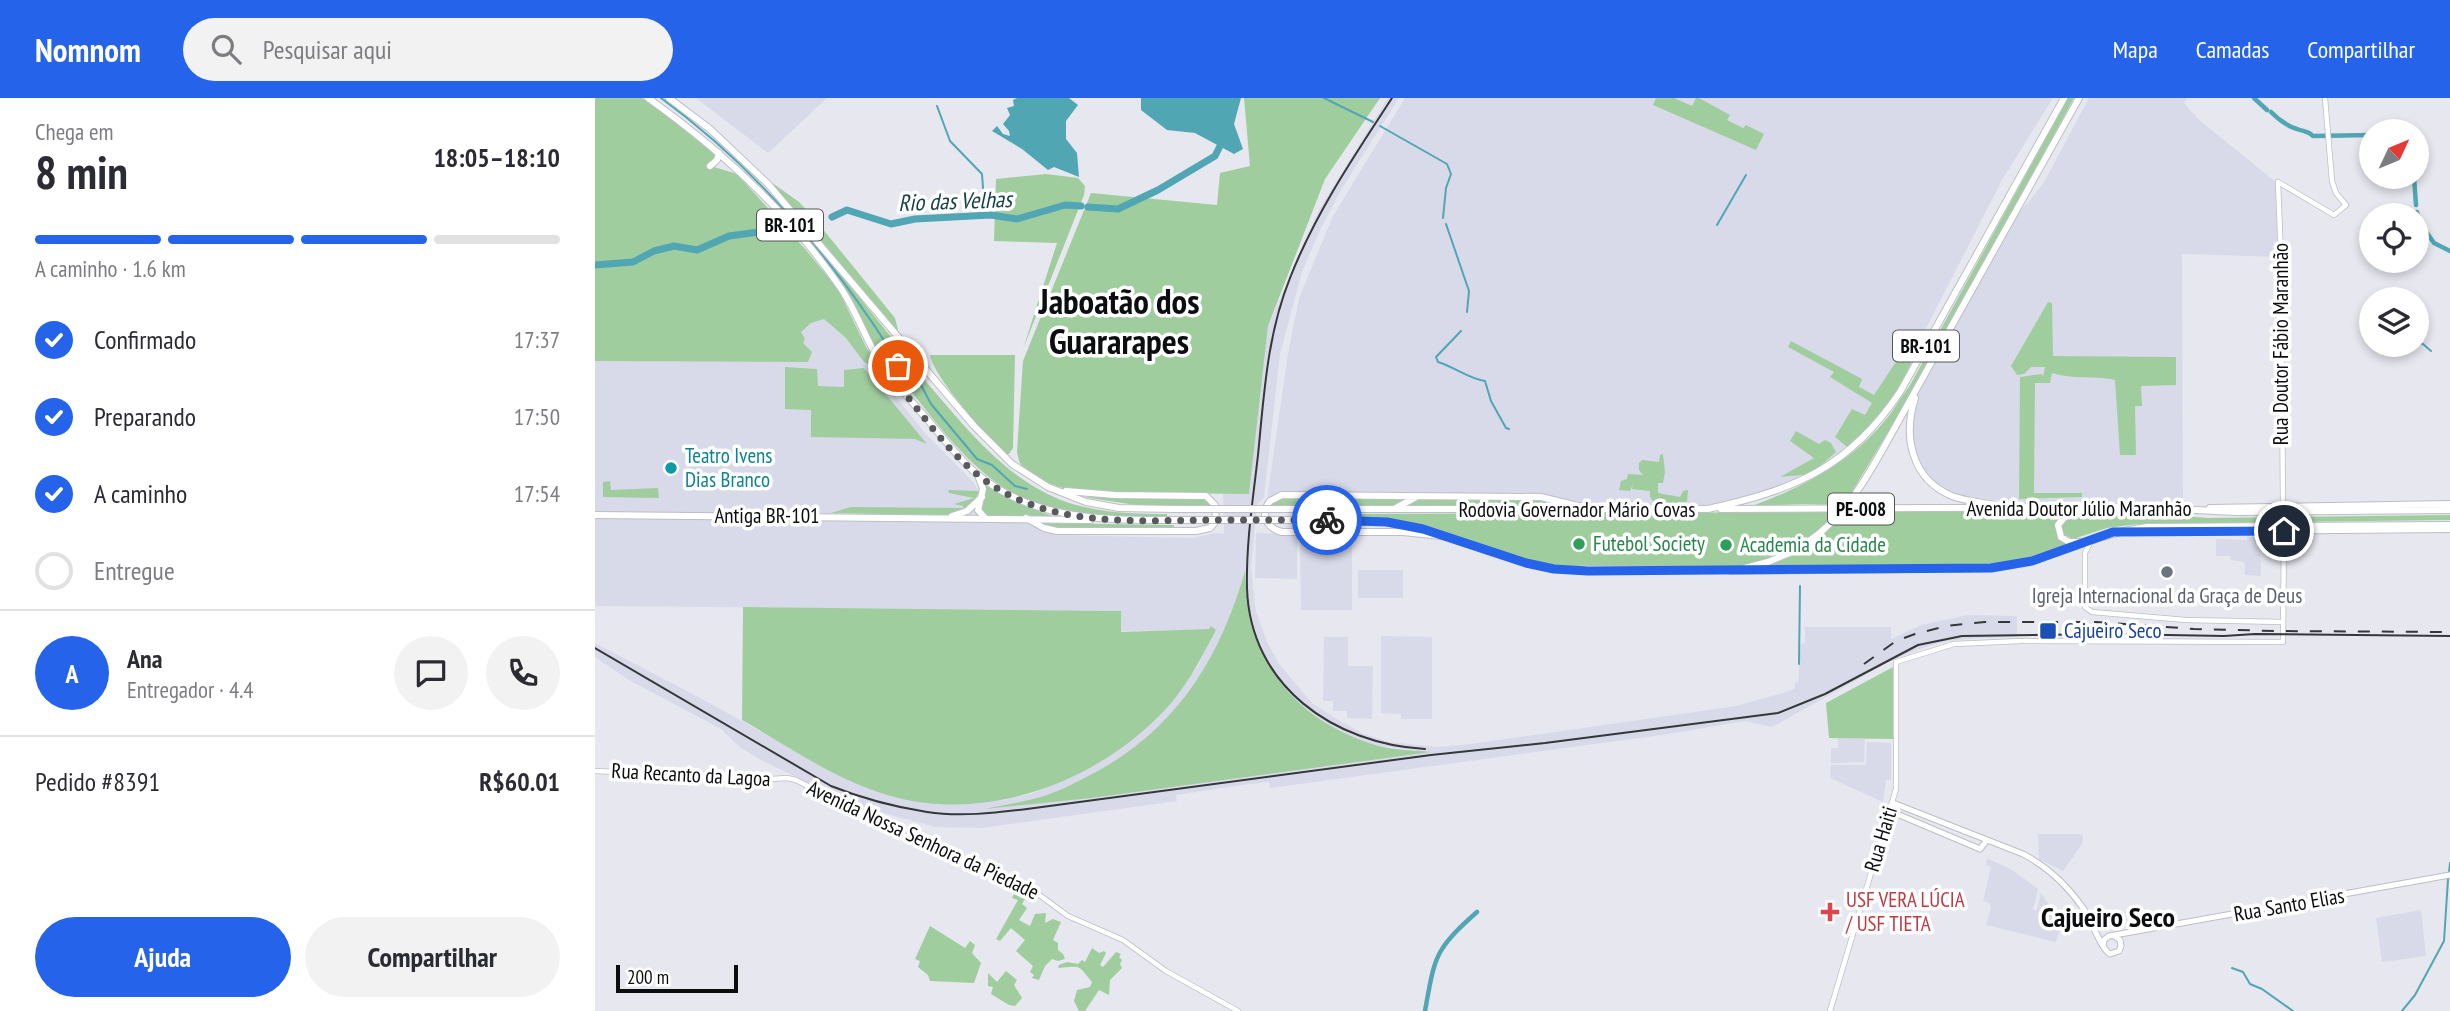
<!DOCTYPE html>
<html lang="pt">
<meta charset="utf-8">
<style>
:root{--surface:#fff;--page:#f2f2f3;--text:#2b2b33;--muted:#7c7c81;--line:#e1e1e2;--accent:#2563eb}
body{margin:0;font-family:"PT Sans Narrow",sans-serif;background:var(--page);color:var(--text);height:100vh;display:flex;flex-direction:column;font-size:26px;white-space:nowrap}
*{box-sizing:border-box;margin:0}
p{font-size:23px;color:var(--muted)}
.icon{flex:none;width:38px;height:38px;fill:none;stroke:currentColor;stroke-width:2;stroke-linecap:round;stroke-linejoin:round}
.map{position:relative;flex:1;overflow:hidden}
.panel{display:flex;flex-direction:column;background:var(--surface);width:595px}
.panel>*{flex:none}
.needle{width:46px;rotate:46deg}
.tools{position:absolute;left:1764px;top:21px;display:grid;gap:14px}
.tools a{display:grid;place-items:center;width:70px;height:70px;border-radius:50%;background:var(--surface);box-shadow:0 4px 10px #0003;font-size:35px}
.scale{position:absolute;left:21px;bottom:18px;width:122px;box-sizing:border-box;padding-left:7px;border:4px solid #0c0d0f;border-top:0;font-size:19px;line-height:24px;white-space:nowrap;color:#0c0d0f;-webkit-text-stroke:5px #fff;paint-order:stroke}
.pin{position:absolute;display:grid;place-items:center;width:60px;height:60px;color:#fff;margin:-30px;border:4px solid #fff;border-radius:50%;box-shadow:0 2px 7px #0007}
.courier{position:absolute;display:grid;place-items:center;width:70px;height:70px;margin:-35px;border:5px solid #2563eb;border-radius:50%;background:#fff;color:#222;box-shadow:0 2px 9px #0007}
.head em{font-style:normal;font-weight:600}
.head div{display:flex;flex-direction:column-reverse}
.head{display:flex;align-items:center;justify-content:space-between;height:119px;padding:0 35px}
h1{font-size:46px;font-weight:600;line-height:52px}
.bar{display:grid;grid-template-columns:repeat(4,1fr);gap:10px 7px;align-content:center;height:84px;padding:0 35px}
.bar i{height:9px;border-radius:5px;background:var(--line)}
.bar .current{background:var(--accent)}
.bar p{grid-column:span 4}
.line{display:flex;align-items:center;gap:18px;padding:0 35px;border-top:2px solid var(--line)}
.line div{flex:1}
.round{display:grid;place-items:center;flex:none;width:74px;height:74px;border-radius:37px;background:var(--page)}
ol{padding:0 35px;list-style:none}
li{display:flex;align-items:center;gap:21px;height:77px}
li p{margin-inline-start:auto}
li .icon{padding:7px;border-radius:50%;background:var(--accent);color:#fff;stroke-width:4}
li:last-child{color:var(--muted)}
li i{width:38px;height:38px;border:4px solid var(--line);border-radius:50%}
.action{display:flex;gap:14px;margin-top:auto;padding:14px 35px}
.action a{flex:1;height:80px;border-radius:42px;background:var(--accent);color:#fff;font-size:28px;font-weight:600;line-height:80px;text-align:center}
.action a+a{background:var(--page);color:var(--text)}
header{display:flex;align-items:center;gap:42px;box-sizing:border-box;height:98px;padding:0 35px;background:var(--accent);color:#fff}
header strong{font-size:33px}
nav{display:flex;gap:38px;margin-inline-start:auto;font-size:24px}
.search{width:490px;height:63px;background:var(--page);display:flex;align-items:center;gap:18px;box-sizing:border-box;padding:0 24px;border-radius:38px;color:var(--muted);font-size:26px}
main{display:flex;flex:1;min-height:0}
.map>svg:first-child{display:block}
</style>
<header>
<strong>Nomnom</strong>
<div class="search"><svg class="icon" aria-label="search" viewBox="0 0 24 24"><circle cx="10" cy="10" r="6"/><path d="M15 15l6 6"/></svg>Pesquisar aqui</div>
<nav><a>Mapa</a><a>Camadas</a><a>Compartilhar</a></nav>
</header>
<main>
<section class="panel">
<div class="head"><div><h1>8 min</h1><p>Chega em</p></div><em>18:05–18:10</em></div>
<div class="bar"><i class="current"></i><i class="current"></i><i class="current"></i><i></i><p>A caminho · 1.6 km</p></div>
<ol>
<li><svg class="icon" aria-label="check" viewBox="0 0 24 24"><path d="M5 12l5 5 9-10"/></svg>Confirmado<p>17:37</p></li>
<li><svg class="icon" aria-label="check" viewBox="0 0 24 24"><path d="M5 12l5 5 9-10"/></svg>Preparando<p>17:50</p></li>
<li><svg class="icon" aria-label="check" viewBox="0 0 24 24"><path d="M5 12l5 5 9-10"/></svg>A caminho<p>17:54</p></li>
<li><i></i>Entregue</li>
</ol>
<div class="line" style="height:126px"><b class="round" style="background:var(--accent);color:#fff">A</b><div><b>Ana</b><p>Entregador · 4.4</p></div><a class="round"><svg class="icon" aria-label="chat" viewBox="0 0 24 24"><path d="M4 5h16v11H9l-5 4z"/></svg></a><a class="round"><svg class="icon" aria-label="phone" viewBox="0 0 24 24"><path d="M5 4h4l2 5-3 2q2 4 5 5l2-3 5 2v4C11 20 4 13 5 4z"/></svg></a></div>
<div class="line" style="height:91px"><div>Pedido #8391</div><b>R$60.01</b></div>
<div class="action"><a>Ajuda</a><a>Compartilhar</a></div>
</section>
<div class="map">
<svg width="1855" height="913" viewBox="0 0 1855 913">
<rect width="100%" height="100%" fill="#e6e7ef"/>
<path fill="#d8dae9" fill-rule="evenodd" d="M101,0H232L173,55Z
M793,0H804L746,92L725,132L707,174L685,256L669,399L662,406L656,470L661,514L673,546L684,566L717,605L748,625L769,636L794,644L843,649L876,646L1141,608L1191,594L1200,590V585L1203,584L1206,546L1210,545V529H1296V541L1326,527L1373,517L1422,518V539L1385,540L1353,543L1336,547L1299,561L1177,629L1150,623L1074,636L675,690L674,684L655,686L581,697L582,703L386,730L341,729L276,712L243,699L166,662L146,650L126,631L34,582L0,559V545L122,609L243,677L298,698L355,706L409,702L436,696L502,666L602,570L621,532L526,533V513L0,508V257L218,172L276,264L274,266L330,335L379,385L387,399L447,432L464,437L598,440L621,435L629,436L628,394L654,395L673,228L725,110ZM649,476L653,514L664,549L680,580L702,604L735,628L752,637L779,647L831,654L397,710L453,697L480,685L527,660L546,645L575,618L615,563L633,528Z
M810,0H1458L1407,82L1299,293L1282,318L1228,370L1164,401L1129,407L1056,412L671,408L693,256L704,200L738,118Z
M1494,0H1592L1589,5L1603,21L1682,85L1685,159L1587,156L1588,408L1432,406L1353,396L1326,373L1314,336L1319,303L1327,281L1417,119L1433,105L1449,84Z
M661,435L702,436V481L660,480Z
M705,436L757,437V512H706Z
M1652,439H1661V448L1665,449L1666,478L1650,477L1649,464L1636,462L1635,458H1621V441L1652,442Z
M763,472H808V500H763Z
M786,538L837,539V621H806V616L786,615Z
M729,539H753V568H778L777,621L752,620V613H738V603H728Z
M1243,640L1270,641L1269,664L1236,665V650H1243Z
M1272,644L1296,645V682H1291L1288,704L1235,680L1236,667H1271Z
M1443,736H1487L1488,740L1487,746L1468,773L1444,761Z
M1392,760L1417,772L1443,791L1438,812H1442L1446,795L1457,811L1465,831L1461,844L1391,827L1396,809L1393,804L1388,803L1396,769L1391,767Z
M1826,812L1831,858L1787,864L1781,820Z"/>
<path fill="#a0cd9e" d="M0,0H47L79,21L123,57L116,68L142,76L211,152L243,191L271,249L279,261L273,266L269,264L251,240L229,221L216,225L206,234L210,241L208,245L217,254L213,264L0,263Z
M649,0H785L730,81L673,228L654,396L482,394C465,389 434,382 425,365C424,364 422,354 422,353L428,263L496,95L622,107L625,75L655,68Z
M1061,0H1079L1097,8L1101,0H1104L1135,17L1132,22L1148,30L1151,27L1169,36L1161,52L1058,7Z
M1473,0H1479L1324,283L1249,407L1210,406L1157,408C1206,390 1254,365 1288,325C1298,314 1305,300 1314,289Z
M451,76L483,80L490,88L489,97L428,251L462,145L399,143L401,81Z
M176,84L204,104L218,119L300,220L304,236Z
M170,94L252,184L304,249L303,256L293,269C276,245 266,217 250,192C228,156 197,126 170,94Z
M1453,204L1457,205L1458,258L1581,259V287L1546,288L1547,308H1540L1541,357H1525L1520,282C1499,277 1478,282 1457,275L1455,285H1440L1439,395H1487V399L1424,401L1425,279L1447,276L1448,279L1450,269H1436L1429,276L1422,277L1416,268Z
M1322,232C1320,244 1319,259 1314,270C1301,302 1277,326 1252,349L1240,339L1257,311L1270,317L1277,305L1235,279L1239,274L1193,249L1196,243L1267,281L1264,289L1279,297Z
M335,257H420L418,350L414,356H410C392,338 339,280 335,257Z
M310,265L316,267C365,320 408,386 481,407C511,415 541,416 572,416V419C546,419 518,421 492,418C399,409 358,346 305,279L304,273Z
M190,269L222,271L223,288L249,289V272L269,270L332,346L320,341L216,339V312L190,311Z
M1201,333L1224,346L1230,342L1236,345L1241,354L1216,376L1185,379L1219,360L1195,343Z
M1068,356L1070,374L1068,385H1063V395L1085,399L1088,393L1093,392L1092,404L1060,406L1055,399V393L1037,391L1038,386L1035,393L1024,392L1026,383L1032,381L1033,376L1048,377L1044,372V365L1047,362L1064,364L1065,357Z
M15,383L16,392L63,390L64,400L8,399V384Z
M391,386L427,407L460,419L391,417L386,410L390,397Z
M353,392L385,393L374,409L355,417L236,415L256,409L368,410V408L359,406L379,400L354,395Z
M488,399L605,400L612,402L615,408L541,407Z
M946,399L1001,412L674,409L683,400Z
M1470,413C1460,422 1460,431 1465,442L1474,448L1432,462L1400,469L966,468C919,462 875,440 829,428C806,422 782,421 758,420L759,416Z
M1529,414L1613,420L1855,417V422L1543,426L1512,430L1478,441L1468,436L1466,429L1476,418Z
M445,425L578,427L580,430H461L452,429Z
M650,473C652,558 695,620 777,646C795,652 816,652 836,654L496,700L390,711C410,707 432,703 452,697C469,691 485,682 501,674C582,630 625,560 650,473Z
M148,509L526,513V534L614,531L616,528L621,532C608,557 595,582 577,604C508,684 386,730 283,694C235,678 191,647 147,622Z
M1298,569L1299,641L1234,640L1231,605Z
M419,796L430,801L427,806L432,810L424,822L435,828L440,816L451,815L450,825L458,821L466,824L458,842L463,845V852L468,856L470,861L463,863L457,861L450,868L444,882L437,880L439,877L435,874L438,868L421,853L430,842L416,830L405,843L401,841L423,802L417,800Z
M335,828L370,850L375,843L380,847L377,855L386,865L379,885L335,883L333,877L323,869L325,863L320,861Z
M497,850L504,855L509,853L511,855L505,867L508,869L521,854L526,856L524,859L527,862L525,866L527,870L515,882L514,897L504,892L490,913H484L479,903L482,892L495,889L497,884C482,866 487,868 463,870L464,867L472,864L483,866L487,862L490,864Z
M411,873L422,882L419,887L427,900L420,908L414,907L396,896L398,889L393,888V875L402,884Z"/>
<path fill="#51a6b4" d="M422,0H474L483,7L471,23V41L482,55L484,79L459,69L453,72L427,51L397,33L402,28L408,36L415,38L414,33L408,26L415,17L412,10L419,8L418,2Z
M546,0H646L639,26L648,51L639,56L600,35L572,32L546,12Z"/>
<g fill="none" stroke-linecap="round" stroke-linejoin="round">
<path stroke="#51a6b4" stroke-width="2" d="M66,0C160,69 234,156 296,253L305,262
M729,0L778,24
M342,8L355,43L387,76L390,118
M785,28L852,66L856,76L851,90L848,120
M851,126L874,193L872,214
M1122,127L1151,77
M866,233L841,259L843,264C859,269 875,281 890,283L896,303L911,330L914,331
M1822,244L1828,246L1836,253
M309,266L318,272L336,306L382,361L397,367L420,388L432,391
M1204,566L1205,488
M1854,774L1855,765
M1637,870L1648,874L1655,886L1667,891L1698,913
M1807,913L1820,897L1849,843L1853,781"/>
<path stroke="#51a6b4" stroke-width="4.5" d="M1659,0L1672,12
M1676,14C1683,21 1692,28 1702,31C1709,34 1712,32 1718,38L1776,37
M1819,79L1821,107
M1822,114L1825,125
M1827,128L1839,145L1855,153
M830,913C840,858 839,852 882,814"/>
<path stroke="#51a6b4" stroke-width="7" d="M493,109L523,111L563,92L620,58L629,40
M237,119L252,112L296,126L320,121L396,117L422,121L470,107L486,108
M0,167L38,164L59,153L79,148L102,152L134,138L164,134L185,127"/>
<g stroke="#bdbec6" stroke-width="6">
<path id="tertiary" d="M1683,84L1686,160L1688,408
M1683,84L1739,117L1751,107L1741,95L1737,83L1730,0
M1495,445L1490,455V509L1497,514L1591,522L1688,524
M1429,543L1688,544L1689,433
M0,673L176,681L192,680L201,682L320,743L439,793L473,818L528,842L571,873L643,913
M1235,913L1301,691V564L1359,546L1426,543"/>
</g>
<g stroke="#bdbec6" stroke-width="7">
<path id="secondary" d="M1298,705L1428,756C1453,769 1472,787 1488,810C1496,821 1506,851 1515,856L1524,853L1526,848L1525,842L1519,838
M1295,713L1385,751L1392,742
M1508,848L1509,842L1514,838L1855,777"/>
</g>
<g stroke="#bdbec6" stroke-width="8">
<path id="primary" d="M383,377L388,391L383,412L390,420
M1615,410L1855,406
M0,417L495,422
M357,418L372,413L387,399
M1530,434L1855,431"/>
</g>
<g stroke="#bdbec6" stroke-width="8">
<path id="trunk" d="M53,0C126,52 194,115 245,189C261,212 270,240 285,264C299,284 316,303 332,321C348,340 363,360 382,376C439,423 510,422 579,422
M74,0L115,31L173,86L379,328L417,366L453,389L491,404L524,410L579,411
M115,68L122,62L124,55
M301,285L304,266L312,260L321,263
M1320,300C1308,338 1316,381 1357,398C1370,403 1386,404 1400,407
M1289,349L1484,0
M801,410L821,399
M735,411H1113C1199,392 1254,370 1305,294L1469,0
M1126,411L1541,409L1641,414L1855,412
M431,420L449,430L462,433H601L615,430L621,423L620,407L611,398L520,397L471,393
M736,422L791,424L840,434
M854,439L931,465L959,471L1139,472
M856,439L808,434H687C671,430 665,416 675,403L687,397L946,399L991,410
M1484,444H1474L1466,439L1463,427L1472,416L1484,413
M1150,470L1173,464L1197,454
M1136,473L1396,470C1451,464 1498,436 1552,429L1855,427"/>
</g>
<use href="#tertiary" stroke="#fff" stroke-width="4.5"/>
<use href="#secondary" stroke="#fff" stroke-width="5"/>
<use href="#primary" stroke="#fff" stroke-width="6"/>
<use href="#trunk" stroke="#fff" stroke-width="6"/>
<path stroke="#36373a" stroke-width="2" d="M797,0C759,58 720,116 695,180C672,237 669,297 663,357C658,401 651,445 652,490C655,588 739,646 830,651
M0,550L236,688C266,700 300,709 332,714C364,719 400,715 432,711L836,657L950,645L1183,615L1230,596L1323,547L1367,538L1517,536L1629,538L1660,536L1855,538"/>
<path stroke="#36373a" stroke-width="2" stroke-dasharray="12 12" stroke-linecap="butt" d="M1269,566L1301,543L1320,536L1351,528L1390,524H1501L1599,531L1681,533L1855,534"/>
<g stroke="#bdbec6" stroke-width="8" stroke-linecap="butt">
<path id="trunk-bridge" d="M579,411H735
M579,422H736
M1197,454C1244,427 1263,395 1289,349"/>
</g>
<use href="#trunk-bridge" stroke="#fff" stroke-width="6"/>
</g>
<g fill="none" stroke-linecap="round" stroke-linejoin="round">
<path stroke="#58595d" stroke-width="7" stroke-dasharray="0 12.6" d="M303,268L301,285C327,315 351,352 383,377C448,429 531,423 609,422C650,422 691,422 732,422"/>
<path stroke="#2563eb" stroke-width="9" d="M732,422L792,424L828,431L931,465L959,471L993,473L1396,470L1437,463L1518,434L1689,433"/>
</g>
<circle fill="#0f9aa8" stroke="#fff" stroke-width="2.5" cx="76" cy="370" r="7"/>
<g fill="#2e9e5b" stroke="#fff" stroke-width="2.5">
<circle cx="984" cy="446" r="7"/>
<circle cx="1131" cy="447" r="7"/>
</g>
<circle fill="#6b7280" stroke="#fff" stroke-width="2.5" cx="1572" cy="474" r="7"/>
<rect fill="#1a4fb4" stroke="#fff" stroke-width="2.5" x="1444" y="524" width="18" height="18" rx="3.5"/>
<path fill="#e0444e" stroke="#fff" stroke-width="2.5" d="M1231.5 803.5h7v7h7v7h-7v7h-7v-7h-7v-7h7z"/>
<g text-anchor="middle" stroke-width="7" stroke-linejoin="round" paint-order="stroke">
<g fill="#fff" stroke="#555657" stroke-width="2">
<rect x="162" y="111.5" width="66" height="31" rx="5"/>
<rect x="1298" y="232.5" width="66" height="31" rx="5"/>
<rect x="1233" y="395.5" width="66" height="31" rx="5"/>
</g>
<g font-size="19" font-weight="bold" fill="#0c0d0f">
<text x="195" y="134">BR-101</text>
<text x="1331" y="255">BR-101</text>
<text x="1266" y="418">PE-008</text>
</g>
<g font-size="21" fill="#0c0d0f" stroke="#fff">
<text transform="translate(1686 246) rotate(-90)" y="7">Rua Doutor Fábio Maranhão</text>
<text x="1484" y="418">Avenida Doutor Júlio Maranhão</text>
<text x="982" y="419">Rodovia Governador Mário Covas</text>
<text x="172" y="425">Antiga BR-101</text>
<text transform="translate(96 677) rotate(3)" y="7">Rua Recanto da Lagoa</text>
<text transform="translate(1286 741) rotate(-73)" y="7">Rua Haiti</text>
<text transform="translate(328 742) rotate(25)" y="7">Avenida Nossa Senhora da Piedade</text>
<text transform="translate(1694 807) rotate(-10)" y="7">Rua Santo Elias</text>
</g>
<g font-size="21" fill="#0d838f" stroke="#fff" text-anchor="start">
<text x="90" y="365">Teatro Ivens<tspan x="90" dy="24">Dias Branco</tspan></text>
</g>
<g font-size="21" fill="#27864d" stroke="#fff" text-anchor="start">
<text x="998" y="453">Futebol Society</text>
<text x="1145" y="454">Academia da Cidade</text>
</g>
<g font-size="21" fill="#5b616d" stroke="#fff">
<text x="1572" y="505">Igreja Internacional da Graça de Deus</text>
</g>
<g font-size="21" fill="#164399" stroke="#fff" text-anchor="start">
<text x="1469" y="540">Cajueiro Seco</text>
</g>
<g font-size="21" fill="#be3a42" stroke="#fff" text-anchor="start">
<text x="1251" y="809">USF VERA LÚCIA<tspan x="1251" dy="24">/ USF TIETA</tspan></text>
</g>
<g font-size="23" font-style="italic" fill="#184047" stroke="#fff">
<text transform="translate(360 103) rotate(-2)" y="8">Rio das Velhas</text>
</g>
<g font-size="28" font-weight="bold" fill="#0c0d0f" stroke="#fff">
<text x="1513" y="829">Cajueiro Seco</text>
</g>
<g font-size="35" font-weight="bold" fill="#0c0d0f" stroke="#fff">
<text x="524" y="216">Jaboatão dos<tspan x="524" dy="40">Guararapes</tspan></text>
</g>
</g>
</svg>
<div class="tools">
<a><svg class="needle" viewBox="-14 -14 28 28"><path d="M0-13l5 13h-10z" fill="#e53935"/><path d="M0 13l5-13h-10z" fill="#7c7c81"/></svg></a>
<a><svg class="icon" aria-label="locate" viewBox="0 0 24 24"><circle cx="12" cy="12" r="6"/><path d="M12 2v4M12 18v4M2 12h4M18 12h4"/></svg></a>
<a><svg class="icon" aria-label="layers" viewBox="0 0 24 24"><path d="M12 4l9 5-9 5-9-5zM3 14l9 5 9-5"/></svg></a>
</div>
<div class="scale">200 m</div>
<div class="pin" style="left:303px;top:268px;background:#ea580c"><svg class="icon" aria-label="bag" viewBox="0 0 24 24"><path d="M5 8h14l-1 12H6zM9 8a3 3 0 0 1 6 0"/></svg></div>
<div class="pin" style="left:1689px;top:433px;background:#1f2937"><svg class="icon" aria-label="home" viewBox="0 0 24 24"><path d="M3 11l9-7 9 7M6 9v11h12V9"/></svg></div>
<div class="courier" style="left:732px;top:422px"><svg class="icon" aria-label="bike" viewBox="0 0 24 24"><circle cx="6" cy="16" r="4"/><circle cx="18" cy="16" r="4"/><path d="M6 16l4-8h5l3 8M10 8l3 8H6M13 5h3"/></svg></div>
</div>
</main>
